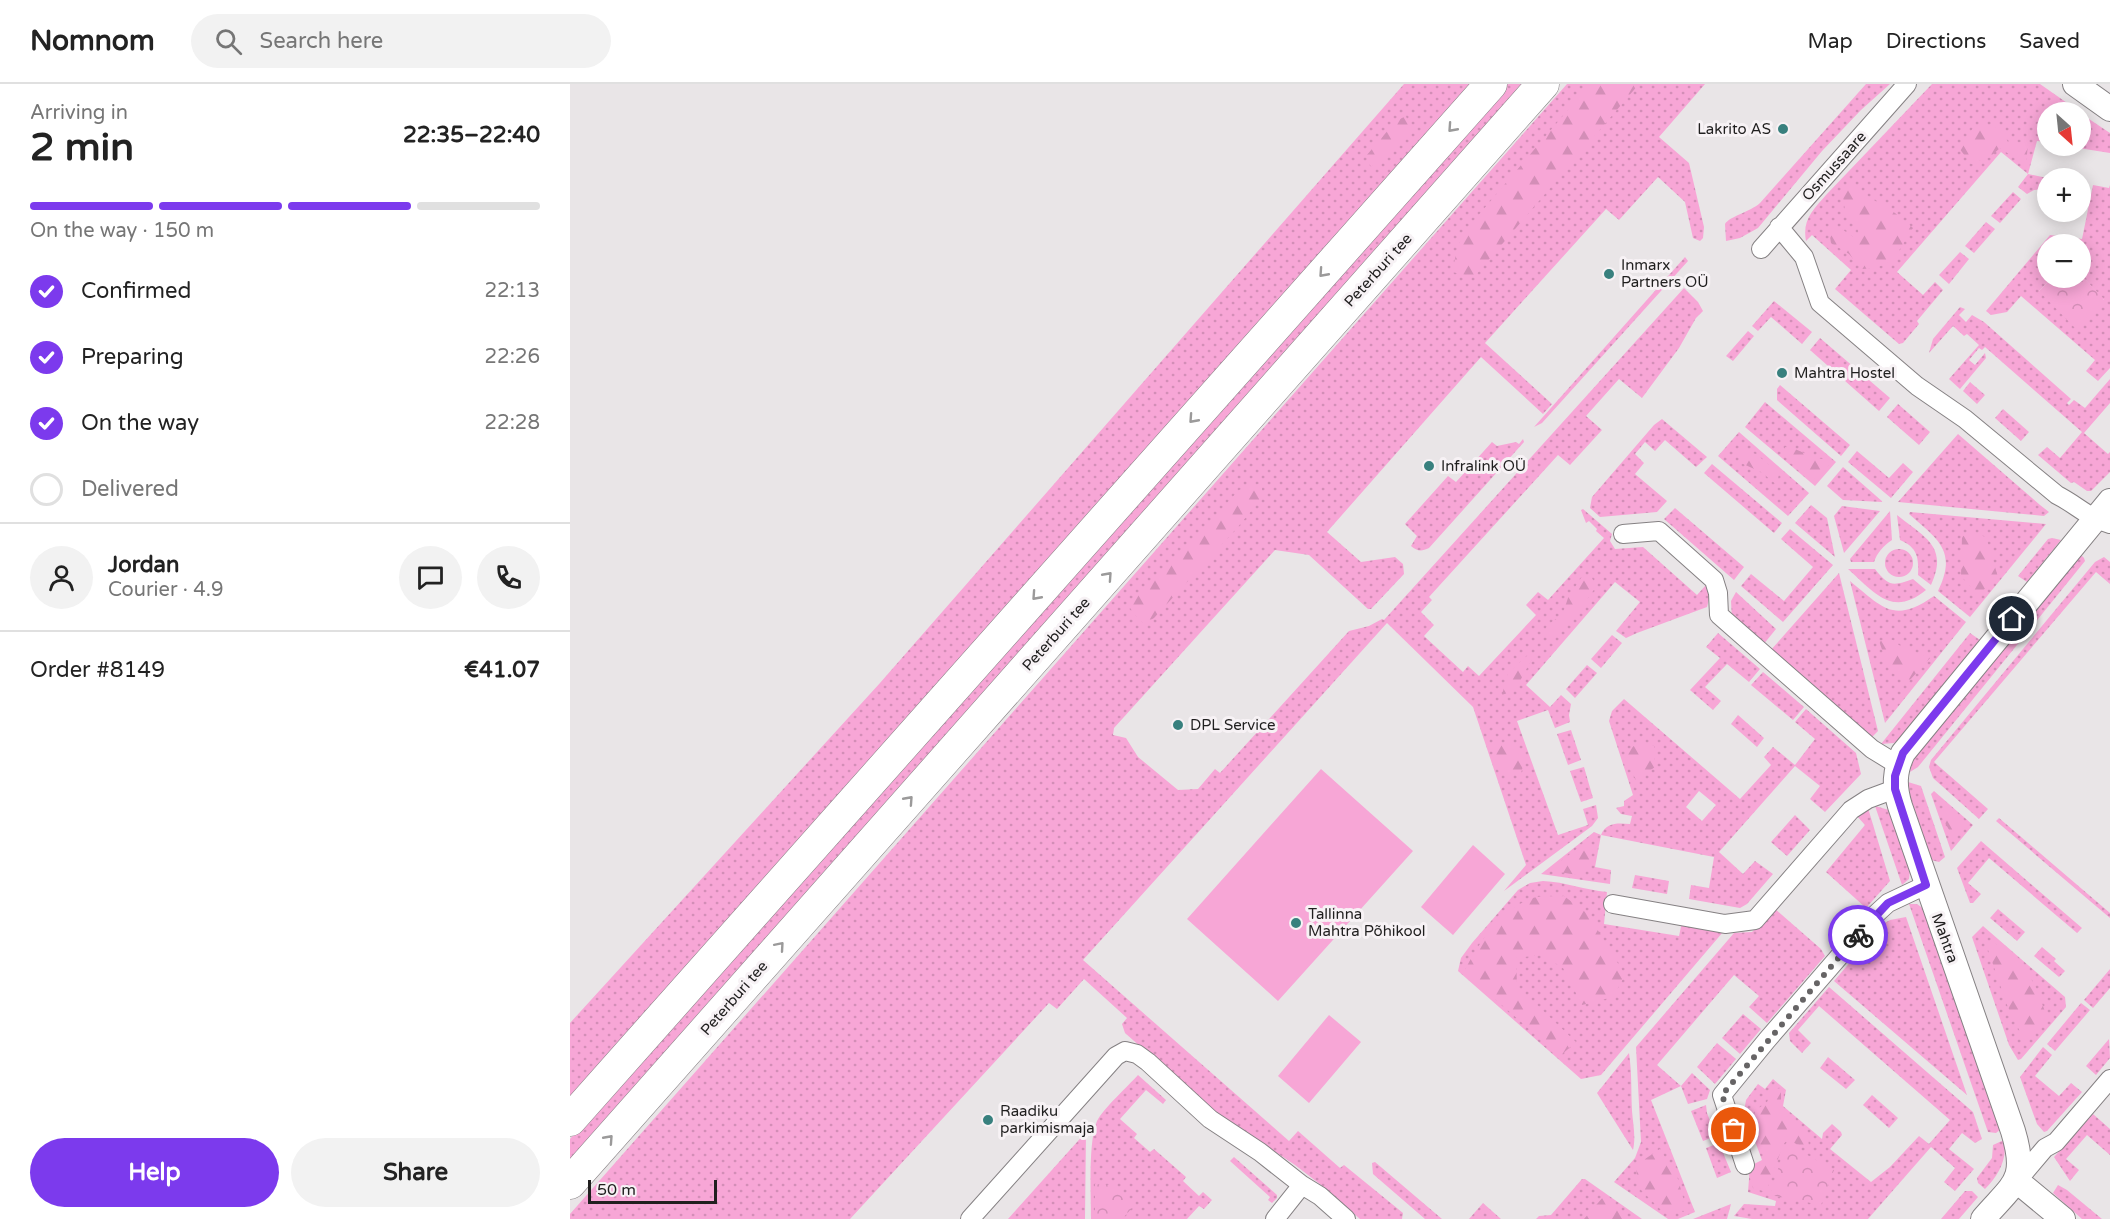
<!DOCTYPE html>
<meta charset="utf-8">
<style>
:root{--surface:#fff;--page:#f2f2f2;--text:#222;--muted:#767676;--line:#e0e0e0;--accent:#7c3aed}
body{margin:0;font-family:"Varela Round",sans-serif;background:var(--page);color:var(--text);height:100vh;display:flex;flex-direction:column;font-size:22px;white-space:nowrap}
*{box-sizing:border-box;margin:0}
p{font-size:20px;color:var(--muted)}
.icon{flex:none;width:33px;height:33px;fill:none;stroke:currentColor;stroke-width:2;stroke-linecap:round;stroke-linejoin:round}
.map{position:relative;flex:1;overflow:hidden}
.sheet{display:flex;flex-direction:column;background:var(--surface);width:570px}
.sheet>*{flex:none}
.needle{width:39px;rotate:153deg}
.fabs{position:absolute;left:1467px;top:18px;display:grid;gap:12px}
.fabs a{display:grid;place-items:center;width:54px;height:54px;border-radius:50%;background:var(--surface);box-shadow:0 3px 15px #0003;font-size:30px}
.scale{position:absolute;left:18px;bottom:15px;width:129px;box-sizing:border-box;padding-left:6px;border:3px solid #201f1f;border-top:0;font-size:16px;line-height:21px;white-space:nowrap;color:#201f1f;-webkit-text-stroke:4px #f7f2f5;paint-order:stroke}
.pin{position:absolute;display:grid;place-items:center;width:51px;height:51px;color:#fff;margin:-26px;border:3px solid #fff;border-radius:50%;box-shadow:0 2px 6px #0007}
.courier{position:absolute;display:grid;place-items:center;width:60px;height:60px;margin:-30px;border:4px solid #7c3aed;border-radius:50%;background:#fff;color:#222;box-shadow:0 2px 8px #0007}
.head em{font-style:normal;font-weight:700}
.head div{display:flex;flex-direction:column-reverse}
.head{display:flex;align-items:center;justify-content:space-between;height:102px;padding:0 30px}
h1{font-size:39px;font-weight:700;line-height:45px}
.bar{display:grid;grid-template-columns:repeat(4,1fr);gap:9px 6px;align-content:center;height:72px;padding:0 30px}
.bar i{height:8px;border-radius:4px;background:var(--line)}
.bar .active{background:var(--accent)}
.bar p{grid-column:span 4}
.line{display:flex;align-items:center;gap:15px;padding:0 30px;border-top:2px solid var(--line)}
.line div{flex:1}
.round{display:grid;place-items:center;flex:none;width:63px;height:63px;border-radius:32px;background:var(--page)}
ol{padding:0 30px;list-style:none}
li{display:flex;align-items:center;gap:18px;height:66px}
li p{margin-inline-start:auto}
li .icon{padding:6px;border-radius:50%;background:var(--accent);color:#fff;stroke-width:4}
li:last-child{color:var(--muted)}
li i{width:33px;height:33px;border:3px solid var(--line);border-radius:50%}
.cta{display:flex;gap:12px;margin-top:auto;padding:12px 30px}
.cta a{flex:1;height:69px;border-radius:36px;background:var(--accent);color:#fff;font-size:24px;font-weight:700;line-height:69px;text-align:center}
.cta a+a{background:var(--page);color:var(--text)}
header{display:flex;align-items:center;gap:36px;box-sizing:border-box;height:84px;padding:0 30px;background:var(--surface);border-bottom:2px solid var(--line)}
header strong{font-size:28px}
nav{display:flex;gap:33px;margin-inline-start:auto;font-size:21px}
.search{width:420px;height:54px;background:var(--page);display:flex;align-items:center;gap:15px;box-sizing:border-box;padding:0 21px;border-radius:33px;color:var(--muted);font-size:22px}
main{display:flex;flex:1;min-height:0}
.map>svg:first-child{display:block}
</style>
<header>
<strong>Nomnom</strong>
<div class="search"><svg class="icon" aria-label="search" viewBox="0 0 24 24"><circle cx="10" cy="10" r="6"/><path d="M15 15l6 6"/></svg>Search here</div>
<nav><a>Map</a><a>Directions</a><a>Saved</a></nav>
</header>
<main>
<section class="sheet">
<div class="head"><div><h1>2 min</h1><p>Arriving in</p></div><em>22:35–22:40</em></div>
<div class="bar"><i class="active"></i><i class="active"></i><i class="active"></i><i></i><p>On the way · 150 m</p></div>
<ol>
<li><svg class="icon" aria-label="check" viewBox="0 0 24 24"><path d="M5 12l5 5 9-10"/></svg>Confirmed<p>22:13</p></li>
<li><svg class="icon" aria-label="check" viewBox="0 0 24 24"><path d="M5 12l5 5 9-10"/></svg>Preparing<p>22:26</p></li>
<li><svg class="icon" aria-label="check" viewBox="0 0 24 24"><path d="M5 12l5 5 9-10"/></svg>On the way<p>22:28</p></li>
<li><i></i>Delivered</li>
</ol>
<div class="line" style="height:108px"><a class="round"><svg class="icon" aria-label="person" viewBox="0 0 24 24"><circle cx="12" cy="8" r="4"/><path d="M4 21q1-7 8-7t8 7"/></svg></a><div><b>Jordan</b><p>Courier · 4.9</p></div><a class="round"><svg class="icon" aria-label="chat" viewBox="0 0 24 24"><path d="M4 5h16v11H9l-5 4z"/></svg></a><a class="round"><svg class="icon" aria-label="phone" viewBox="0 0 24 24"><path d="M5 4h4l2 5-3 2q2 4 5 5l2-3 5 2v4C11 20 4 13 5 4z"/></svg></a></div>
<div class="line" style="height:78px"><div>Order #8149</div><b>€41.07</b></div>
<div class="cta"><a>Help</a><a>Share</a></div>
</section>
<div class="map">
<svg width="1540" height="1135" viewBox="0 0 1540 1135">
<defs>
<pattern id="grass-dots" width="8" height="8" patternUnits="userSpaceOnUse" patternTransform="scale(1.5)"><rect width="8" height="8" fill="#f7a6d6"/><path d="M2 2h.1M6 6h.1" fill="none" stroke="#d38eb7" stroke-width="1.8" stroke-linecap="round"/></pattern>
<pattern id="forest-firs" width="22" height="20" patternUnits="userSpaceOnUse" patternTransform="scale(1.5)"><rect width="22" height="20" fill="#f7a6d6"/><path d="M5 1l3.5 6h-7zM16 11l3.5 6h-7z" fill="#d38eb7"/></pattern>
<pattern id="park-crowns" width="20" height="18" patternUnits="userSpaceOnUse" patternTransform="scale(1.5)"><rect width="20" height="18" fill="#f7a6d6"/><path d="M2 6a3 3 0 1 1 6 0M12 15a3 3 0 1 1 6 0" fill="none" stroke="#d38eb7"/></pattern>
</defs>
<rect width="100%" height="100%" fill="#e9e5e7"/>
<path fill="url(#grass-dots)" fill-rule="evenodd" d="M834,0H908L0,1022V939L310,599Z
M938,0H959L0,1080V1055Z
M997,0H1135L1089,53L1119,79L1134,143L1133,154L1130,157L1123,154L1115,118L1088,93L1049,136L1036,125L915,259L982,320L973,330L911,273L757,448L791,478L825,473L833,480L834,490L801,525H798L739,471L705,466L544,644L543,651L556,654L568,673L608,706L628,705L645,685L650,689L779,547L799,542L812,535L814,536L1114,204L1128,218L1133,227L1126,234L1109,264L1072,314L1049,295L1016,332L1032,346L1000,381L988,371L859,513L862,516L851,528L864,541L854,552L893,588L898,582L909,592L966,531L956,521L968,508L978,516L1034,454L1026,447L1027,445L1019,437L1016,439L1011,426L1013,425L1042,450L1040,457L1045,465L1073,463L1127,511L1136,501L1140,511L1137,523L1067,549L1056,554L1046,547L1070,518L1045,498L956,601L980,623L991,611L1001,620L999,631L1000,638L985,644L978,626L947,637L988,751L1018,741L1013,725L1026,721L1028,734L1022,742L934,807L956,781L903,623L817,539L513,876L719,1057L728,1047L770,1084L774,1081L833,1129L832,1135H790L755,1104L725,1081L640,1024L555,949L552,940L557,934L514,895L487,925L479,919L280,1135H0V1130Z
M1296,0H1320L1291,26L1252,67L1188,144L1170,154L1156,157L1155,140C1160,132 1180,128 1190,119Z
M1362,0H1470L1510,28H1478L1477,58L1467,57L1458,90L1477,94L1475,105L1464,106L1457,110L1448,103L1458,90L1431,68L1327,188L1353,211L1365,198L1373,206L1347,237L1349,240L1333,259L1329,260L1265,205L1281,186L1242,151L1236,157C1232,136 1243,126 1256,111Z
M1510,29L1540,49V69L1496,62H1510Z
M1523,101L1539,104L1540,101V284L1528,297L1516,287L1525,276L1451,212L1437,228L1421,231L1416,227L1480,151L1512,155ZM1478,160H1510L1511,191L1534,216L1469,207L1482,194H1478Z
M1443,108L1451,115L1430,139L1421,132Z
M1416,138L1425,145L1404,169L1395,162Z
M1390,168L1399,175L1379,200L1369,191Z
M1115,173L1118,177L972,339L964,343Z
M1204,217L1242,248L1232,260L1201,233L1188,247L1182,242Z
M1390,223L1395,225L1389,231L1396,238L1402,231L1414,238L1501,315L1497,319L1499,321L1504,316L1515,324L1540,295V319L1514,349L1538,370L1540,368V388L1521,407H1517L1504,398L1501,399L1468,371L1477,363L1490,374L1512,348L1415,263L1412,266L1409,264L1399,276L1405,281L1415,269L1416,274L1390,305L1379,295L1409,261L1397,250L1394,252L1383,242L1359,269L1363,255Z
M1178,247L1184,252L1163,277L1156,272Z
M1250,254L1320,314L1309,327L1240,266Z
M1400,298L1415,311L1407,320L1393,307Z
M1210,301L1280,361L1271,372L1207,316V305Z
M1195,318L1266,378L1245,402L1175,343Z
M1328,320L1360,348L1349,361L1317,333Z
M1433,325L1459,348L1451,357L1425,334Z
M1092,335L1137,373L1126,383L1095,356L1085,367L1075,358L1065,370L1074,379L1065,390L1097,417L1087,428L1030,433L1020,424L1022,413L1084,341Z
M1169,348L1239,409L1218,432L1148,372Z
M1388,350L1470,421L1479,428L1474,432L1328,418Z
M953,355L954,358L859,464C851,468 847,467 841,462L847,452L835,440L878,392L886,398L922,358L927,362L946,358L949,360Z
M1287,367L1319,394L1333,379L1343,388L1321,414L1278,378Z
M1142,380L1212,439L1204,449L1134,389Z
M1273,383L1313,418L1273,416L1257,402Z
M1241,421L1257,434L1265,473L1225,439Z
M1272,422L1310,427L1274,469L1264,432Z
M1105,424L1174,483L1164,496L1094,435Z
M1320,427L1322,456C1313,462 1307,469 1304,478H1281L1280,475Z
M1340,428L1476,440L1400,533L1368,507C1388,466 1367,455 1339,430Z
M1327,431C1354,453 1379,462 1361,501L1348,491C1349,473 1347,463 1330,456Z
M1220,445L1263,481L1213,538L1171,502L1181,490L1214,517L1243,483L1211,455Z
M1482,454L1491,456L1457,498L1448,492L1478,455Z
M1315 479a14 14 0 1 1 28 0a14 14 0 1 1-28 0Z
M1510,470L1514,474L1515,477L1348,683L1340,688L1343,674Z
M1534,473L1540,478V500L1526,488L1364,678L1418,725L1409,735L1363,694L1359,683L1361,676L1525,478Z
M1278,485H1305C1319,503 1323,502 1343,495L1356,506C1322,534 1304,508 1278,485Z
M1269,489L1308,647L1301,654L1200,567Z
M1280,497C1313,524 1324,540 1364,512L1396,538L1315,639Z
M1166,508L1206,545L1193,561L1162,535L1161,517Z
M1148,549L1190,585L1179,598L1157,580L1135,603L1151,617L1143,626L1120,606L1150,574L1136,563Z
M1400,549L1410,556L1328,656L1324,659L1311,660Z
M1042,551L1052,559L1031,584L1021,575Z
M1017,581L1027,589L1005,614L996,605Z
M1193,588L1234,623L1223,636L1181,601Z
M1054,615L1170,715L1201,681L1194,673L1203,663L1225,681L1245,655L1225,638L1236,625L1286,669L1291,690L1255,728L1240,715L1250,702L1225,682L1149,768L1173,790L1185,777L1203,790L1177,820L1170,824L1119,815L1121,801L1139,804L1144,773L1031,751L1025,783L1041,786L1040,800L971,790L1024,748L1031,751C1036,738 1048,739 1060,740L1062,732L1051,730L1046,724L1054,722V717L1063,711L1039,637L1042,627ZM1129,707L1146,721L1132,737L1116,723Z
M1168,631L1194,654L1187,663L1161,640Z
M1001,646L1011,676L998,681L987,650Z
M1014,683L1023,714L1011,718L1000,687Z
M1338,698L1351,702L1375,773L1369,778L1361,776L1340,714Z
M1364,707L1403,741L1381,767L1361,710Z
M1305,722L1319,726L1340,786L1339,795L1332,801Z
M1298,724L1320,797L1296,824L1256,788L1295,741L1286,731Z
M1225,731L1240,746L1217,772L1201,758Z
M1429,734L1540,829V834L1426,737Z
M1411,757L1512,844L1507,849L1419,774L1398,799L1411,810L1403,819H1400L1387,784Z
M1065,791L1099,797L1097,810L1062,804Z
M973,797C996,798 1015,806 1037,808L1034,840L1109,852L1112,838L1153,848L1031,991L1011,995L888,887L891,874L902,859L948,806L960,799Z
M1339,820H1347L1354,825L1431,1045L1426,1049L1418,1048Z
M1205,825L1251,865L1255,872L1197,939L1179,923L1189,912L1164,891L1087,981L1111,1002L1122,989L1140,1006L1137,1015L1118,1020L1111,1002L1081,1016L1125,1128L1108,1135H1098L1044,1098L1065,1074L1071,1058L1066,963L1164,849L1182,848Z
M1428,825L1455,848L1447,857L1420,834Z
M1336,833L1397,1011L1264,897L1313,840L1320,836Z
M1413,842L1495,913L1496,923L1451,975L1448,976L1439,961L1402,853Z
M1472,863L1486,875L1484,877L1495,887L1489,893L1464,872Z
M1540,885V904L1523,924L1514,916Z
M1259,903L1403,1028L1412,1055L1405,1059L1392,1049L1379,1065L1404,1085L1385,1107L1374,1098L1385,1084L1361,1063L1298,1135H1182L1164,1132L1174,1120L1205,1122L1206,1117L1178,1108L1180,1082L1192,1076L1174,1028L1176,1016L1188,1000L1195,1005L1203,995L1216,1006L1213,1022L1252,1055L1253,1049L1262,1040L1271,1048L1272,1051L1260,1065L1301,1098L1320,1083L1349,1052L1359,1060L1380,1036L1249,922L1228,946L1241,959L1232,969L1220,957L1219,949Z
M1511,919L1520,926L1485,967L1477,960Z
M1173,930L1191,945L1170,970L1152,954Z
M1539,955L1540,974L1526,991L1516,982Z
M1147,959L1166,975L1145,1000L1127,983Z
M1473,963L1482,971L1465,992L1489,1012L1501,999L1512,1008L1477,1047L1474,1048L1467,1040L1450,993Z
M1059,969C1062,989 1061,1007 1062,1027C1063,1040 1066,1053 1063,1066L1027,1009Z
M1258,973L1285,996L1276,1005L1250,984Z
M568,991L596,1016L593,1020L576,1006L550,1035L567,1050L564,1054L580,1068L584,1065L616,1093L613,1097L629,1112L633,1108L642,1116L634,1125L629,1122L617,1135H521C521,1110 518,1058 527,1037C533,1025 558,1002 568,991Z
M1302,1011L1328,1034L1319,1044L1293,1021Z
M1136,1021L1137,1029L1146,1052L1133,1057L1121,1027Z
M1523,1030L1540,1045V1071L1517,1051L1496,1075L1509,1086L1500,1097L1484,1073Z
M516,1048L515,1135H438Z
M1434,1056C1438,1075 1428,1092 1415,1105L1408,1099L1407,1094L1422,1074L1423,1061Z
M1149,1059L1161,1088L1147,1094L1136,1064Z
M664,1073L707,1111V1114L702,1119L698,1116L700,1113L660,1077Z
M805,1078L872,1135H855L803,1090L802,1079Z
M1012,1095H1015L1072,1135H966L969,1132L981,1131Z
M1488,1101L1497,1106L1532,1135H1512L1483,1109Z
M1395,1107H1402L1408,1113L1389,1135H1371Z
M913,1119L931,1135H899Z
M1161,1120L1157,1135H1123Z"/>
<path fill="url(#forest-firs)" d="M1020,0H1069L904,193L882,188L888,162L895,147Z
M836,32L840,45L823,67L801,83L796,72L826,37Z
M1414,41L1430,44L1438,58L1458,59L1456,82L1430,64L1420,73L1401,80L1389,64L1403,44Z
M1284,100L1299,113L1325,129L1343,144C1325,170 1327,183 1292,185L1279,170L1261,159L1259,146L1269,143L1289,157L1288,145L1276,133L1272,106Z
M1215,363C1234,365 1239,376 1258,375L1261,379L1246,396L1218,376Z
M1169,366L1186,370L1209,389L1207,401L1191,388L1171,379Z
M692,399V414L667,444L584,534L574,540L565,531L558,521L612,468L669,406Z
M1403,449L1416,453L1428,493L1408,511L1391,492L1392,452Z
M1011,494H1022L1026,502C1021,513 988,552 978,555L973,551L977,542L993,529L998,514Z
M1323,556C1334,567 1346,567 1360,574L1339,597L1320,588L1309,557Z
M959,570L962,575L951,595L948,605L932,611L938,589Z
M1070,657L1084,662L1085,683L1066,696L1058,681L1055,669Z
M940,658L948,663L955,676L951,689C927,695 921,682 925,660Z
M1374,722L1390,733L1393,743L1382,751L1370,730Z
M1017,757L1022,761L1019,784L1007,791L983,787V783Z
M994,812L1018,830L1055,891L1043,913L1012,921L993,884L972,871L946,874L947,902L1006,958L990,972L894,888C908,860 929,827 960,815C969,811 984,813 994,812Z
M1415,857H1423L1458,889L1467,906L1477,933L1454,956L1437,921Z
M1211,1004V1022L1238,1051L1239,1065L1217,1056L1213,1061L1196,1108L1183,1104L1179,1090L1195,1074L1183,1038L1185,1027L1197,1018L1203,1005Z
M1090,1065L1108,1095L1117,1128H1093L1068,1103L1066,1081Z
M1034,1112L1056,1135H1014Z"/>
<path fill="url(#park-crowns)" d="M1511,191L1534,215L1505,244L1469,207L1482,194H1510Z
M1216,1059L1264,1086L1251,1121L1200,1111Z
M525,1100L540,1101L563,1123L552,1135H525Z"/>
<path fill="#f7a6d6" d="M751,685L843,767L708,917L617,835Z
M903,761L935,790L883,851L851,823Z
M759,931L791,958L739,1019L708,992Z"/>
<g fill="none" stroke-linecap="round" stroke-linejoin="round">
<g stroke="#858183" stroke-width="20">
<path id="street" d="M1209,143L1234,173L1250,219L1347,302L1395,335L1487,411C1507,421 1518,434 1540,440
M1191,165L1337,0
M1053,450L1089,447L1144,496L1148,509L1149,531L1302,665L1328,681
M1043,820L1155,840L1185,836L1281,726L1298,715L1325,705
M1175,1081L1152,1011L1197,956L1306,830L1318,819L1356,801
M1447,1097L1475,1064L1486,1058L1540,995
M400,1135L546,972L555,967L567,970L578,978L640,1035L690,1068L732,1101
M705,1135L732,1101L750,1112L776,1135"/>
</g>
<g stroke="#858183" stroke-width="26">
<path id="secondary" d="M1505,0L1540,25
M1447,1097L1493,1135
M1413,1135C1444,1099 1458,1097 1443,1047L1330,722C1324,702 1324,688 1333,669L1540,417"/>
</g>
<g stroke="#858183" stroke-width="33">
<path id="highway" d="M0,1036L921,0
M0,1099L973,0"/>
</g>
<use href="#street" stroke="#fff" stroke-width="18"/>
<use href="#secondary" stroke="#fff" stroke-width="24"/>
<use href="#highway" stroke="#fff" stroke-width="32"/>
</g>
<defs><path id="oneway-chevron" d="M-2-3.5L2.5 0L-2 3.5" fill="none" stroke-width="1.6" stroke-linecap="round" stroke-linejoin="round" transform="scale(1.5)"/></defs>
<g stroke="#9b9a9a">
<use href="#oneway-chevron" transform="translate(882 44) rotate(132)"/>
<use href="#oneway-chevron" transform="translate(753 189) rotate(132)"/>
<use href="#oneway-chevron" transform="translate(623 335) rotate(132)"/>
<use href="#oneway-chevron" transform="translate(538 492) rotate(-48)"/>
<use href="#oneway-chevron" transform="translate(466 512) rotate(132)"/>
<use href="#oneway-chevron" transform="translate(339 716) rotate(-48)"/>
<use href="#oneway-chevron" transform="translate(210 862) rotate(-49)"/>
<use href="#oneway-chevron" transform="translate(39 1055) rotate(-48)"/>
</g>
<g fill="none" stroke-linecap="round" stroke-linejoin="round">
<path stroke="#666465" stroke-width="6" stroke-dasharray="0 10.8" d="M1164,1046L1152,1011L1288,851"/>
<path stroke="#7c3aed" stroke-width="8" d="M1288,851L1318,819L1356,801L1325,705V692L1333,669L1442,535"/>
</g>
<g fill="#38807e" stroke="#f7f2f5" stroke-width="2">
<circle cx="1213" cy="45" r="6"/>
<circle cx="1039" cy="190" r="6"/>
<circle cx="1212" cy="289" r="6"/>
<circle cx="859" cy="382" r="6"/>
<circle cx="608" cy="641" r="6"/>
<circle cx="726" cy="839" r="6"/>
<circle cx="418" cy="1036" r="6"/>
</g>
<g text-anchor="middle" stroke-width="6" stroke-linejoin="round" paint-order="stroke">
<g font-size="15" fill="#201f1f" stroke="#f7f2f5" text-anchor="start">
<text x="1201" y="50" text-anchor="end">Lakrito AS</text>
<text x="1051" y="186">Inmarx<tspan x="1051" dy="17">Partners OÜ</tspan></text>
<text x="1224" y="294">Mahtra Hostel</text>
<text x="871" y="387">Infralink OÜ</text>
<text x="620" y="646">DPL Service</text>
<text x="738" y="835">Tallinna<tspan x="738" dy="17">Mahtra Põhikool</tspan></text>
<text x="430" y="1032">Raadiku<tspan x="430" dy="17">parkimismaja</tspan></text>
</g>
<g font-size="15" fill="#201f1f" stroke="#f7f2f5">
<text transform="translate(1264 82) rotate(-48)" y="5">Osmussaare</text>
<text transform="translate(808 186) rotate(-48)" y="5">Peterburi tee</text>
<text transform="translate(486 550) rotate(-48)" y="5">Peterburi tee</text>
<text transform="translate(1375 854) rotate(70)" y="5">Mahtra</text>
<text transform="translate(164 914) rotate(-49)" y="5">Peterburi tee</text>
</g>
</g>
</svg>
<div class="fabs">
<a><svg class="needle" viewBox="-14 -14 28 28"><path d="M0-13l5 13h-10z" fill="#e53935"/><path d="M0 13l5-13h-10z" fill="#767676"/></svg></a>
<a>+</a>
<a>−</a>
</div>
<div class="scale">50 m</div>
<div class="pin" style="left:1164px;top:1046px;background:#ea580c"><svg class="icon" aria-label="bag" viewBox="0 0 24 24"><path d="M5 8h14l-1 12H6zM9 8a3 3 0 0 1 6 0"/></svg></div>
<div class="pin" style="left:1442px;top:535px;background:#1f2937"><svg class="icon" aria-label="home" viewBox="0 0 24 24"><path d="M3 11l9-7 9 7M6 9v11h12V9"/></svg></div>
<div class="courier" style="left:1288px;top:851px"><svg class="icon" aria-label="bike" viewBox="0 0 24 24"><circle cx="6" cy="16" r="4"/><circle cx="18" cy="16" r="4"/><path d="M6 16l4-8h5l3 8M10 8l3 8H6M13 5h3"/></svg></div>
</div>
</main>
